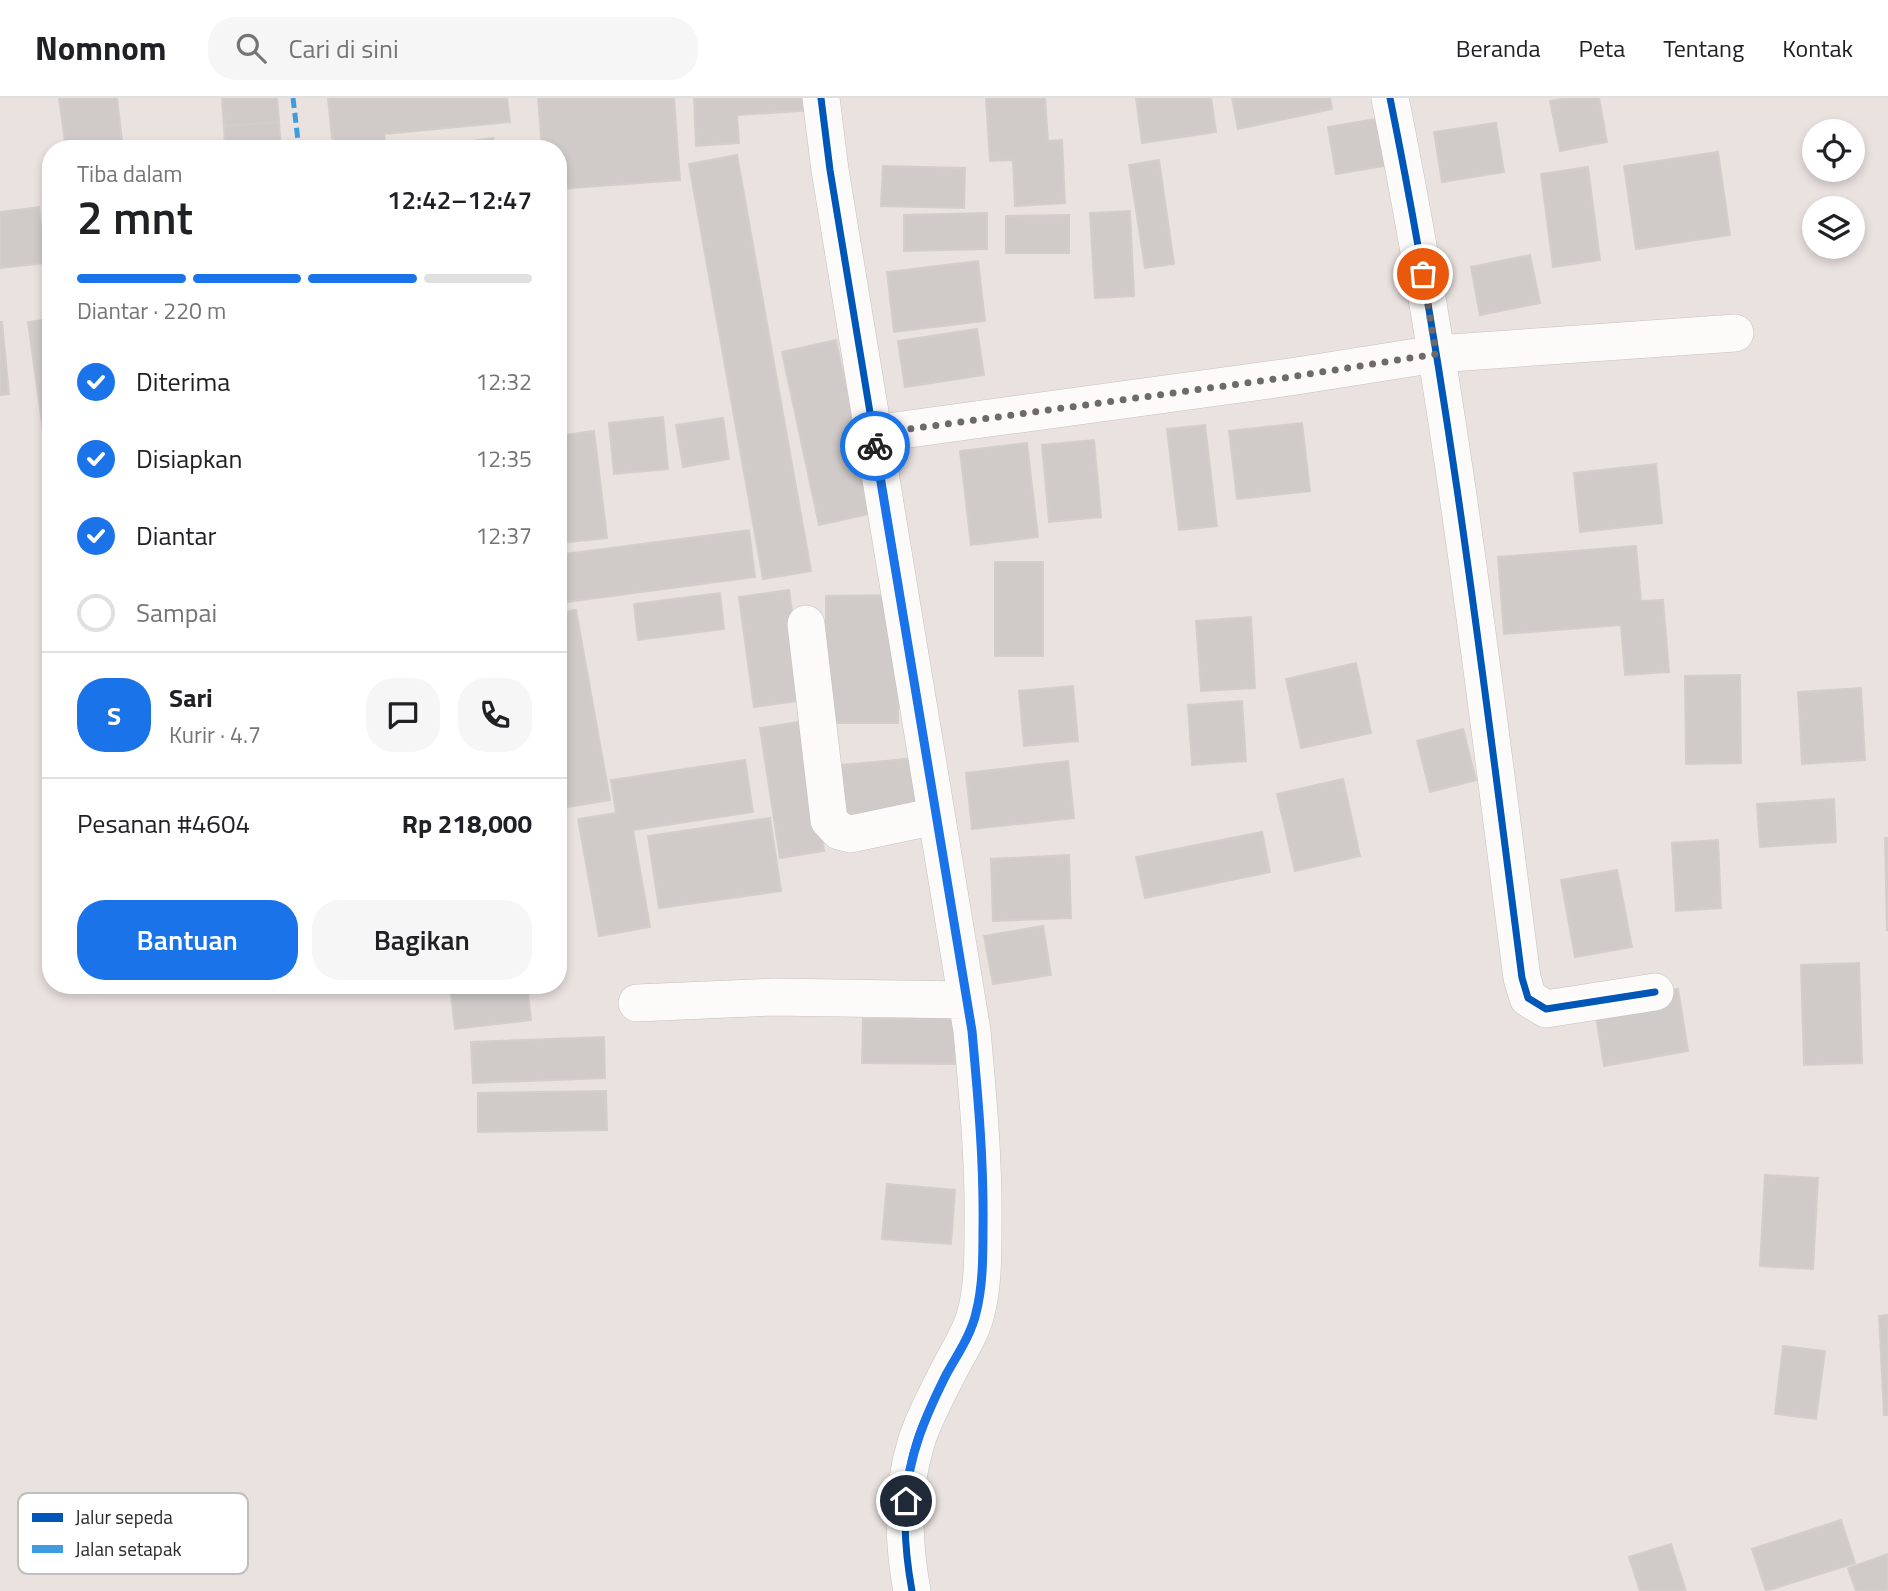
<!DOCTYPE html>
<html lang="id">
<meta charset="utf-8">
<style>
:root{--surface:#fff;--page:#f6f6f6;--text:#202124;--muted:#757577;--line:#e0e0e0;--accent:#1a73e8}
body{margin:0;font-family:"Titillium Web",sans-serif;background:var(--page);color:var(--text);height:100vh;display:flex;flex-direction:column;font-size:26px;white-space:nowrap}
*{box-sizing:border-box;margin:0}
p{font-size:23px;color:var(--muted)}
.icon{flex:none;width:38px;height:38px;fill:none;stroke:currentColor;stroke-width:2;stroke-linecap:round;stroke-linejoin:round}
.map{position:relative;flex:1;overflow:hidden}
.sheet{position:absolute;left:42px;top:42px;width:525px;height:854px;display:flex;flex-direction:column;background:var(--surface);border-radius:28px;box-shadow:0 4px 10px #0003}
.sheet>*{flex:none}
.fabs{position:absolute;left:1802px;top:21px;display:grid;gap:14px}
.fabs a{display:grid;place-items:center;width:63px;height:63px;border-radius:50%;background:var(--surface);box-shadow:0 4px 10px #0003;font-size:35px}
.pin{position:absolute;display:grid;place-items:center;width:60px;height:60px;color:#fff;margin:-30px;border:4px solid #fff;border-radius:50%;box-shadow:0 2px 7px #0007}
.courier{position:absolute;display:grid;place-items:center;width:70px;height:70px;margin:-35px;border:5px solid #1a73e8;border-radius:50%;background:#fff;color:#222;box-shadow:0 2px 9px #0007}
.head em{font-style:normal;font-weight:600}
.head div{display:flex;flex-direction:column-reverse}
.head{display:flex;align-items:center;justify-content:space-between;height:119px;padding:0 35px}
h1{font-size:46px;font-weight:600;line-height:52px}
.bar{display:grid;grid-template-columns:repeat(4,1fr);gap:10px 7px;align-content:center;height:84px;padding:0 35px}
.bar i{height:9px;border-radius:5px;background:var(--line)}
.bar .on{background:var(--accent)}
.bar p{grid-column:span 4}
.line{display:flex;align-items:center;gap:18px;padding:0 35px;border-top:2px solid var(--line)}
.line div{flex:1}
.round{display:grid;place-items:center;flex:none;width:74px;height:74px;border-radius:28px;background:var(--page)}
ol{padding:0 35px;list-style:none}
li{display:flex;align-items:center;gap:21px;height:77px}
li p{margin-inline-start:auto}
li .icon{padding:7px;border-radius:50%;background:var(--accent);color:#fff;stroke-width:4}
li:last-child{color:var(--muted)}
li i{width:38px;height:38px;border:4px solid var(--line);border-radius:50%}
.primary-button{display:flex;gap:14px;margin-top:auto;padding:14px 35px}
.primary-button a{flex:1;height:80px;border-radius:28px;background:var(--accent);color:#fff;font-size:28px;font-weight:600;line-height:80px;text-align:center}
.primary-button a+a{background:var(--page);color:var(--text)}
header{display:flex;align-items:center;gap:42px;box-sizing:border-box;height:98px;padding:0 35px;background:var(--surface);border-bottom:2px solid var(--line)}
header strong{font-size:33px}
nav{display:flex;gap:38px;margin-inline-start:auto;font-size:24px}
.search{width:490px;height:63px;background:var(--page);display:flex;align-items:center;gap:18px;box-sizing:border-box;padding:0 24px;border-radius:28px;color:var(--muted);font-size:26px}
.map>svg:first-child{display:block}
</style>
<header>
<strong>Nomnom</strong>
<div class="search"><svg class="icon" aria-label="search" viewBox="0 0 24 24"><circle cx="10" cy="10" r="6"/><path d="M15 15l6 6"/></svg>Cari di sini</div>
<nav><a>Beranda</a><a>Peta</a><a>Tentang</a><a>Kontak</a></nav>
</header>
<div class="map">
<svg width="1888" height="1493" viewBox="0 0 1888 1493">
<rect width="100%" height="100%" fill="#eae2df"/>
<path fill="#d0cbc8" stroke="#d4cecb" stroke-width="2" d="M59,0H117L123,51H66Z
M222,0H277L279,24L224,28Z
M328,0H507L510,24L384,36L386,51H335L334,40H332Z
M538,0H674L680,82L558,91V51H542Z
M694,0H813L814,12L737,17L739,45L696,48Z
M986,0H1045L1048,43L1062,42L1065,105L1015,108L1013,62L990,63Z
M1136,0H1211L1216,34L1142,45Z
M1232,0H1330L1332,11L1238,31Z
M1567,0H1599L1607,44L1560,53L1550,3Z
M1388,19L1396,66L1336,76L1328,29Z
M279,24L281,51H225L224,28Z
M1496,25L1504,74L1442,84L1434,34Z
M493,40L495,51H412Z
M1718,54L1730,137L1636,151L1624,68Z
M737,57L811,473L763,481L689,66Z
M1159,62L1174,166L1145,170L1129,67Z
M883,68L965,70L964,110L881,108Z
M1588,69L1600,162L1553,169L1541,76Z
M39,109L45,165L0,170V114Z
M1130,113L1134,198L1095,200L1090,115Z
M987,115V151L904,153V117Z
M1069,117V155H1006V118Z
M1530,157L1540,205L1480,217L1471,169Z
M978,163L985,223L894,234L887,174Z
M51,221V331L43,332L28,224Z
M0,224H2L9,296L0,297Z
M977,231L984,277L905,289L898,243Z
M836,242L873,415L819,427L782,254Z
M663,319L668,371L614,376L609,325Z
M723,320L729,361L683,369L676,327Z
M1302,325L1310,393L1237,401L1229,333Z
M1205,327L1217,428L1179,432L1167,331Z
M594,333L607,440L559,445L558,338Z
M1094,342L1101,419L1049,424L1042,347Z
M1027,345L1038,439L971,447L960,353Z
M1656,366L1662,425L1580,434L1574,375Z
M749,432L755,479L558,505V457Z
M1636,448L1641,503L1663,502L1669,574L1625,577L1621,527L1504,536L1498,459Z
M995,464H1043V558H995Z
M789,492L804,602L754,609L739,499Z
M720,495L724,531L638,542L634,506Z
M898,497V625H826V498Z
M576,512L610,702L568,709L558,655V515Z
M1251,519L1255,590L1201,593L1196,523Z
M1356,565L1371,635L1301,650L1286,581Z
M1740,577L1741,665L1686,666L1685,578Z
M1073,588L1078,643L1024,648L1019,593Z
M1861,590L1865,662L1802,666L1798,594Z
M1242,603L1246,663L1192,667L1188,607Z
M805,623L824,753L780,760L760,630Z
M1463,631L1476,682L1430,694L1417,643Z
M915,660L919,708L837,717L832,668Z
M745,662L753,714L633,732L650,829L599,838L578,721L616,715L611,682Z
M1068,663L1074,720L972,731L966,675Z
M1343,681L1360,758L1295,773L1277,696Z
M1834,701L1836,744L1760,749L1757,706Z
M770,720L781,793L659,810L648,738Z
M1262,734L1270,774L1145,800L1136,759Z
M1885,740H1888V832H1887Z
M1718,742L1721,810L1676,813L1672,745Z
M1069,757L1071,820L993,823L991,761Z
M1617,772L1632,849L1575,859L1561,782Z
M1043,828L1051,877L993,886L984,838Z
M1859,865L1862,965L1804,967L1801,867Z
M450,887H527L531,922L455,931Z
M1678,891L1688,953L1604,968L1594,906Z
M863,921H956L955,966L862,965Z
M604,939L605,980L473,985L471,944Z
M606,993L607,1032L478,1034V995Z
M1765,1077L1818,1080L1813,1171L1760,1168Z
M887,1086L955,1092L951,1146L882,1141Z
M1888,1217V1317H1884L1879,1218Z
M1783,1248L1825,1253L1816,1321L1775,1316Z
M1841,1422L1855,1465L1766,1493L1752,1451Z
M1671,1446L1686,1493H1640L1629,1459Z
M1888,1456V1493H1856L1848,1470Z"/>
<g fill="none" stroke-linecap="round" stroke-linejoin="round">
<g stroke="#c3c1c1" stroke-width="38">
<path id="minor" d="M821,0L830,72L972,933C978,999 984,1064 983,1130C983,1158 983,1188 976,1215C970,1239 954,1260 944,1282C934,1302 922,1324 916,1345C901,1393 903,1444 912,1493
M1390,0C1449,290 1484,586 1522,880L1528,900L1546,911L1655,894
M873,336L1290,279L1436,256L1735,235
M806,526L829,722L839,733L851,736L936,718
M637,905L774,899L966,902"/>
</g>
<use href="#minor" stroke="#fcfbfa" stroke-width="37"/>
<path stroke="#3d9ce1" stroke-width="5" stroke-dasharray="10 5" stroke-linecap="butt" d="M293,0L299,51"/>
<g stroke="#fff" stroke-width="11">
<path id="cycleway" d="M821,0L830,72L972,933C978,999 984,1064 983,1130C983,1158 983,1188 976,1215C970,1239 954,1260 944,1282C934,1302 922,1324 916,1345C901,1393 903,1444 912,1493
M1390,0C1449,290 1484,586 1522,880L1528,900L1546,911L1655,894"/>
</g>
<use href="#cycleway" stroke="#0057b8" stroke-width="7"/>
</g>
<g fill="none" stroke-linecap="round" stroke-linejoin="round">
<path stroke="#6d6a69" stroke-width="7" stroke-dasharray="0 12.6" d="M875,348L873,336L1290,279L1436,256L1423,176"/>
<path stroke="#1a73e8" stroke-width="9" d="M875,348L972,933C978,999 984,1064 983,1130C983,1158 983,1188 976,1215C971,1237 957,1257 946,1277C926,1317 908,1358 906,1403"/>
</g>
<rect x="18" y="1395" width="230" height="81" rx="10" fill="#fff" stroke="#bfbfbf" stroke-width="2"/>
<rect x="32" y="1415" width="31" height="9" fill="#0057b8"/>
<rect x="32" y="1447" width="31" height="8" fill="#3d9ce1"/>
<g font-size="19" fill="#2a2a2a">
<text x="75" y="1426">Jalur sepeda</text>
<text x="75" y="1458">Jalan setapak</text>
</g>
</svg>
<div class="fabs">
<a><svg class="icon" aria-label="locate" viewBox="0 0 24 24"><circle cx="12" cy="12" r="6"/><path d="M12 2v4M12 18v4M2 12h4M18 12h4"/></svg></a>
<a><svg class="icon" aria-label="layers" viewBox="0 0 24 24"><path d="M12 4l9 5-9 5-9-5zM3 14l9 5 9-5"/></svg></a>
</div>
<div class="pin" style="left:1423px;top:176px;background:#ea580c"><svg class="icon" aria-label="bag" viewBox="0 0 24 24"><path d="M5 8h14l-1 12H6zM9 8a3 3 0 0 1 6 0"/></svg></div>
<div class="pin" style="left:906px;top:1403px;background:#1f2937"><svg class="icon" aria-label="home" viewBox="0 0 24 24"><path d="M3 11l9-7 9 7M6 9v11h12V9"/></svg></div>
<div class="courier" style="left:875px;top:348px"><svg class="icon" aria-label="bike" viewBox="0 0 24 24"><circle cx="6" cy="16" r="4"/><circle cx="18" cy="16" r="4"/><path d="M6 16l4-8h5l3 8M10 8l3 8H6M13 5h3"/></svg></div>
<section class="sheet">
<div class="head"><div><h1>2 mnt</h1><p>Tiba dalam</p></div><em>12:42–12:47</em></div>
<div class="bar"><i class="on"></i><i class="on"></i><i class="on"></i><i></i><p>Diantar · 220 m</p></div>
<ol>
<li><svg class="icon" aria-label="check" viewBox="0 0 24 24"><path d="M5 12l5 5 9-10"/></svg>Diterima<p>12:32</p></li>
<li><svg class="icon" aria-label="check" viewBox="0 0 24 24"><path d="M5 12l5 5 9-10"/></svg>Disiapkan<p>12:35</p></li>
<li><svg class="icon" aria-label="check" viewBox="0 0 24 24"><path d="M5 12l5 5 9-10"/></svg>Diantar<p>12:37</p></li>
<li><i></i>Sampai</li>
</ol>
<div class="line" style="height:126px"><b class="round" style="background:var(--accent);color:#fff">S</b><div><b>Sari</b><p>Kurir · 4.7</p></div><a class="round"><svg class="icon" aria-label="chat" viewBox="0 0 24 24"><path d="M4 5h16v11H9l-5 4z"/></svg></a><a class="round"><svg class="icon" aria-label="phone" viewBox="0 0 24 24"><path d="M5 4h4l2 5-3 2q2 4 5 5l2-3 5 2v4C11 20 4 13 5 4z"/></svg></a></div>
<div class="line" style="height:91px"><div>Pesanan #4604</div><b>Rp 218,000</b></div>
<div class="primary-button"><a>Bantuan</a><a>Bagikan</a></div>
</section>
</div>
